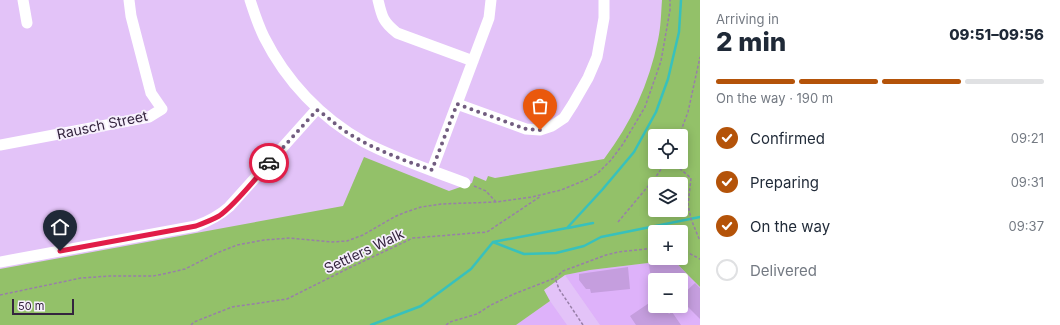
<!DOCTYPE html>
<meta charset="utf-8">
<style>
:root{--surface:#fff;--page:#f6f6f7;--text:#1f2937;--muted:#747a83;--line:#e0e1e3;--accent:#b45309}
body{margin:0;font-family:Inter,sans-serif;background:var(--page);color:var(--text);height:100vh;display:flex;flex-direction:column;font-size:15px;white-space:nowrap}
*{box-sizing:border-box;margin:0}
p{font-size:13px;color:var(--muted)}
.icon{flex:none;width:22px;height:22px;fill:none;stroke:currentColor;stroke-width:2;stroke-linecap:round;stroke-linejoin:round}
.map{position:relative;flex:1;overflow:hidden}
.sheet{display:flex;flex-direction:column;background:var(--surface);width:360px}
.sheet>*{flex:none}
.tools{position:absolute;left:648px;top:129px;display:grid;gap:8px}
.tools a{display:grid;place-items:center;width:40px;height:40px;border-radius:4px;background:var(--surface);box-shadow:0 2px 10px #0003;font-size:20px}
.scale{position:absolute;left:12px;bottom:10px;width:62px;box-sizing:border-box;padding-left:4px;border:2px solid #34243e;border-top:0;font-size:11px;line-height:14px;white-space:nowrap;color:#34243e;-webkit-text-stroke:3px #f6effc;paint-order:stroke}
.pin{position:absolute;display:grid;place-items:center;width:34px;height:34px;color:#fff;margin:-41px -17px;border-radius:50% 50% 50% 0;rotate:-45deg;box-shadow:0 0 4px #0007}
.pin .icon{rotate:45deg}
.courier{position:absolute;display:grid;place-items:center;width:40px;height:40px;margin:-20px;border:3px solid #e11d48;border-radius:50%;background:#fff;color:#222;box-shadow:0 1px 5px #0007}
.overview em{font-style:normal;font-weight:800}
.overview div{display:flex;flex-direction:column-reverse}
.overview{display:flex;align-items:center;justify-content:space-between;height:68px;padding:0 16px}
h1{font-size:26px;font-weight:800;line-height:30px}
.bar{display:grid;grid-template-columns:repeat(4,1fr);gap:6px 4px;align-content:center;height:48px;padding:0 16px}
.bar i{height:5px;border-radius:3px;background:var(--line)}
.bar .active{background:var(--accent)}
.bar p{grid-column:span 4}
ol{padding:0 16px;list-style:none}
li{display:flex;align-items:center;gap:12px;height:44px}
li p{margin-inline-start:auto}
li .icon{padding:4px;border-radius:50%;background:var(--accent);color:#fff;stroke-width:4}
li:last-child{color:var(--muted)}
li i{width:22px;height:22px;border:2px solid var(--line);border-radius:50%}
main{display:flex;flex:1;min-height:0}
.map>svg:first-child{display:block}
</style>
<main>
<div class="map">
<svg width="700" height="325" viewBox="0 0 700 325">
<rect width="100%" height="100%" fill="#e3c3f8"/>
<path fill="#deb2fa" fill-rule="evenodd" d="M674,260L700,287V325H600L565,275L590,270ZM655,280H681V306H655Z
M550,301L567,325H516Z"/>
<path fill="#93c169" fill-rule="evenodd" d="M662,0H700V287L673,260L590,270L565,275L544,290L550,301L516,325H0V269L343,206L364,157L449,191L472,183L474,176L486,181L488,176L495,178L604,159C631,123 649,84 658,40C661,27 661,13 662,0ZM655,136H681V162H655ZM655,184H681V210H655ZM655,232H681V258H655Z"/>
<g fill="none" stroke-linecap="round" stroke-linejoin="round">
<path stroke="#38c1bc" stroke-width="2.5" d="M568,228L593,223
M493,242L567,228L602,190L634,152L656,112L668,79L679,32L681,0
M371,325L421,306L471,269L493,242L524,254L556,253L584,246L601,237L700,217"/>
</g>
<path fill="#c59ede" d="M673,260L686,273L679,280H651L649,264Z
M628,267L630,289L591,293L590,289H586L579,280V274Z
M695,283L700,288V319L681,300V296Z
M655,299V306H663L669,314L672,312L681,325H636L630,316Z"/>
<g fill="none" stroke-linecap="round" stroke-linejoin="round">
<path stroke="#987fa8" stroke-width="1.5" stroke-dasharray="3 2" stroke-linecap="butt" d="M679,136L688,112L700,57
M672,162L691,178L688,205L691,219L700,241
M474,186L486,191L496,202
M618,222L655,178L666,162
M681,249L700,259
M0,295L81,278L110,276H153L168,273L185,269L217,253L237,245L264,240L290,238L331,242L347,241L363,235L394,217L406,212L421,207L441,204L496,202L532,197L561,190L588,179L598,173L611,160L623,144L645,107L661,61L670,10V0
M191,325L194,322L232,307L287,299L347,269L413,238L487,232L541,196
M446,325L450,322L477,314L491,305L514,294L555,278
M583,325L559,289L555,278L563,271L606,255L618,252L655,248"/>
<path stroke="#fff" stroke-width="11" d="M23,0L27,23
M250,0C254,12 258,25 264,37C286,81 321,118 364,142C396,159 431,170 465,183
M378,0C382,17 383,22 397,33L473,61
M457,104L526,129L540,130L552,126L564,118L573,104L588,78L597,57L604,18V0
M0,145L149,117L162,109L151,93L131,16L129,0
M432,170L489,18L491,0
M0,262L196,226C209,221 219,216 229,207L317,109"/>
</g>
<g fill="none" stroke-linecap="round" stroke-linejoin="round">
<path stroke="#715c7f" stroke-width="4" stroke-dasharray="0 7.2" d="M269,163L317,110C325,115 332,121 339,127C367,147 400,159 432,170L457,104L526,129L540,130"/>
<path stroke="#e11d48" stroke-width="5" d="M60,251L196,226C204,223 212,220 219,216C235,205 256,178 269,163"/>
</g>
<g text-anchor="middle" stroke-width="3.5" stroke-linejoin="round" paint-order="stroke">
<g font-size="14" fill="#34243e" stroke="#f6effc">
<text transform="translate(102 125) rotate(-12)" y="5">Rausch Street</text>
<text transform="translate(364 251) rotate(-25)" y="5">Settlers Walk</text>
</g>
</g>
</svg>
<div class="tools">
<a><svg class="icon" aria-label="locate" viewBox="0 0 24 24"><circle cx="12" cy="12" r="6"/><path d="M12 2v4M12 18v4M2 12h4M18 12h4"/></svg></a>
<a><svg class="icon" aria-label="layers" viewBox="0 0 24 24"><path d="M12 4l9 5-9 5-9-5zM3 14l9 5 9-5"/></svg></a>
<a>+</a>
<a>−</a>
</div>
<div class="scale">50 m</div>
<div class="pin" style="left:540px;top:130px;background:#ea580c"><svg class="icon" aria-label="bag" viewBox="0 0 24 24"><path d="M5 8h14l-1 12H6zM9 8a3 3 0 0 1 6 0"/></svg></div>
<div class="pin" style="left:60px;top:251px;background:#1f2937"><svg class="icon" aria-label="home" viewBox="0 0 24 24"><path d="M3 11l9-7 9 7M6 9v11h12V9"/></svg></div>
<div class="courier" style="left:269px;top:163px"><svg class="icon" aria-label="car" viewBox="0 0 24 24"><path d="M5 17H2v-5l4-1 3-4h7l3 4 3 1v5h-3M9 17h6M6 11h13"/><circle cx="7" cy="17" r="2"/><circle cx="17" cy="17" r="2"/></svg></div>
</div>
<section class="sheet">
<div class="overview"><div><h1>2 min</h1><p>Arriving in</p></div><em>09:51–09:56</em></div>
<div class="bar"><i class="active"></i><i class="active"></i><i class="active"></i><i></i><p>On the way · 190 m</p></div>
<ol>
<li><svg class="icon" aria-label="check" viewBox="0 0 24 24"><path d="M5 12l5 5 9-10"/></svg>Confirmed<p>09:21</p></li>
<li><svg class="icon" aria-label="check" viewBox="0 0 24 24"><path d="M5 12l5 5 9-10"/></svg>Preparing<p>09:31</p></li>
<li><svg class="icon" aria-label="check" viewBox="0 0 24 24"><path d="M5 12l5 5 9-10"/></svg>On the way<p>09:37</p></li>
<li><i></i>Delivered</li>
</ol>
</section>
</main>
